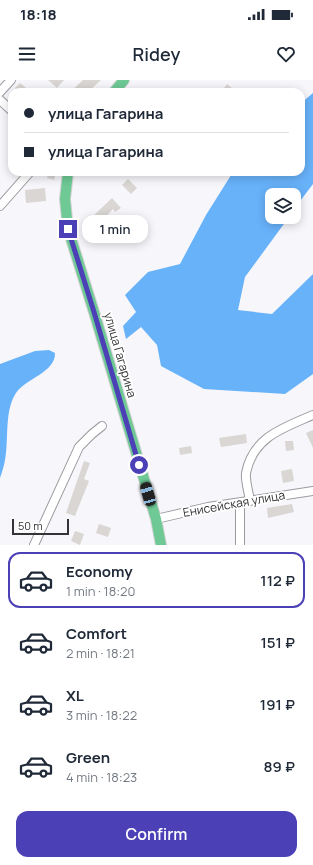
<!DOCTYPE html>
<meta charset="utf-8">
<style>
body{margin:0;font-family:Manrope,sans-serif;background:#f6f6f7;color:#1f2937;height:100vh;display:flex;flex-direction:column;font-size:15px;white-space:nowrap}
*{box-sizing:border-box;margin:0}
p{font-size:13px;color:#747a83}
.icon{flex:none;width:22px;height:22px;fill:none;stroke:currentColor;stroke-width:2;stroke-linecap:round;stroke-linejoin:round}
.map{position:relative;height:465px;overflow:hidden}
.drawer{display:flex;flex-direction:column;background:#fff;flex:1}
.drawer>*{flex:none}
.banner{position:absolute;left:8px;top:8px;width:297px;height:88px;border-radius:12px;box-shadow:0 2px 10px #0003;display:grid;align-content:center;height:88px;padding:0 16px;background:#fff}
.fabs{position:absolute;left:265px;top:108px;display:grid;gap:8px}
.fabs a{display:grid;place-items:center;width:36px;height:36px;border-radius:8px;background:#fff;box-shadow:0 2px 10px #0003;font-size:20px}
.scale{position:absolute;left:12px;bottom:10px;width:57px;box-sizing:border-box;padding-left:4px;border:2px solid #333435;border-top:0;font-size:11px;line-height:14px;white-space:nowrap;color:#333435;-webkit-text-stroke:3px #fff;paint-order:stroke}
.end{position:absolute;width:18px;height:18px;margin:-9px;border:5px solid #4b40b6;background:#fff;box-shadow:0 0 0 2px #fff}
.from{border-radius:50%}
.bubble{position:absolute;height:28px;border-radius:12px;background:#fff;box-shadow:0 2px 10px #0003;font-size:13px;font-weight:600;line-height:28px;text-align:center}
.car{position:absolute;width:12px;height:24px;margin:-12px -6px;border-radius:5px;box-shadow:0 0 3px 1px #0007;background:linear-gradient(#222 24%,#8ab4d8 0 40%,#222 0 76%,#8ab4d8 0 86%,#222 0)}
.banner b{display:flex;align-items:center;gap:14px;height:38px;font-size:15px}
.banner b+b{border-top:1px solid #e0e1e3}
.banner i{width:10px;height:10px;background:#1f2937}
ul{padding:7px 0 0;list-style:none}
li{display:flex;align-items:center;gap:12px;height:56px;margin:0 8px 6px;padding:0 8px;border:2px solid transparent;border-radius:12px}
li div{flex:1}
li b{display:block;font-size:15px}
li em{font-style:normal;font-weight:600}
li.selected{border-color:#4b40b6}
li>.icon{width:36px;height:36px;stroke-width:1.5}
.primary-button{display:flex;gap:8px;margin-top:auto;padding:8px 16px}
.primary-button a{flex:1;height:46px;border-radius:12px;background:#4b40b6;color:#fff;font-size:16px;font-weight:600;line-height:46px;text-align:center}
.status{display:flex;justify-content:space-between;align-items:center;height:28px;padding:0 20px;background:#fff;direction:ltr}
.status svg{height:11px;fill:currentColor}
header{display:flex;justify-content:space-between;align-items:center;height:52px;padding:0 16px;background:#fff;font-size:18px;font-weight:600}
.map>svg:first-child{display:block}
</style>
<div class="status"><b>18:18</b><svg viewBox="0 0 49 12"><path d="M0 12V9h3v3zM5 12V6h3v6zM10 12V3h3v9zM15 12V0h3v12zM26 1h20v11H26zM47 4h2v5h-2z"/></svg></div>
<header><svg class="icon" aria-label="menu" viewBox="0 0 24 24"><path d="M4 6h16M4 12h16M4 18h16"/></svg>Ridey<svg class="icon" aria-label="heart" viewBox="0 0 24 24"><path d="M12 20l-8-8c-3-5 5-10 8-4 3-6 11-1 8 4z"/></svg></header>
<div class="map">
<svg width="313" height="465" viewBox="0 0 313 465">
<rect width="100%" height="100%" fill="#f7f7fb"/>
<g fill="#68b2fa">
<path d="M313 13V104L294 129V115H272V137H289L245 197 238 230 272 234 313 194V294L285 314 204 309 161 286 157 265 141 247 126 259 123 246 136 232 125 215 148 192 180 184 206 135 233 92H301V23Z"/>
<path d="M49 270 55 273C56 292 25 299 16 313 4 331 9 360 5 380 4 386 2 392 0 398V284L35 271Z"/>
</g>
<g fill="#d9d6d3">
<path d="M48 0H64L57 8Z"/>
<path d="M83 0H101L88 12H70Z"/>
<path d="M20 3 31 12H20L15 8Z"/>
<path d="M227 4 237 12H221Z"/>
<path d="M49 92H56L54 100 47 98Z"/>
<path d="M128 99 137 108 131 114 122 105Z"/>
<path d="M45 108 46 121 26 123 25 110Z"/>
<path d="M112 118 121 128 115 132 113 129 98 145 91 138Z"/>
<path d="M313 350V368L306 353Z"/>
<path d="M246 354 247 363 221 367 219 358Z"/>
<path d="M285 361H293L294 370 286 371Z"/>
<path d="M191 366 192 373 180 375 179 368Z"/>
<path d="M84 381 90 383 84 399 89 401 75 436 66 433Z"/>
<path d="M292 389 294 401 283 403 281 391Z"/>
<path d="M292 424 294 432 268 438 267 428Z"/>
<path d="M99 444 111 448 108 457 96 453Z"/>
<path d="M75 451 84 454 80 465 71 461Z"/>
</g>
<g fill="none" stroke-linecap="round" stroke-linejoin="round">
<g stroke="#9b9b9f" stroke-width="10">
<g id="minor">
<path d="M0 12 11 0"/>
<path d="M0 20 12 31"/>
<path d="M0 126 30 92"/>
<path d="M250 421C249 413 245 401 246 393 253 357 283 348 313 335"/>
<path d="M156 439 208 427 313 411"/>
<path d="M34 465 79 367 92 354 102 346"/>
<path d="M240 465V423"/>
</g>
</g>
<g stroke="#d2d2d3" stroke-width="12">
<g id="major">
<path d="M114 12 124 0"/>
<path d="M68 92 65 119 68 149 94 232 156 439 161 465"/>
</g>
</g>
<use href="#minor" stroke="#fff" stroke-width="8"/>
<use href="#major" stroke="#6ec995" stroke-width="10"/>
</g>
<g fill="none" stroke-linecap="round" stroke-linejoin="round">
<path stroke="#4b40b6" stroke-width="5" d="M68 149 94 232 139 385"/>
</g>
<g text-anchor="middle" stroke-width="3.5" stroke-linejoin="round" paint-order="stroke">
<g font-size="12" fill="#333435" stroke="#fff">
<text transform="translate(120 275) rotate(74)" y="4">улица Гагарина</text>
<text transform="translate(234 424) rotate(-10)" y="4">Енисейская улица</text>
</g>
</g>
</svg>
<div class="fabs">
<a><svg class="icon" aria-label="layers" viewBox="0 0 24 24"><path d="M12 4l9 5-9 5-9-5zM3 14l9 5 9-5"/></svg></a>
</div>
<div class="scale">50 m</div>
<i class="end from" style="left:139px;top:385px"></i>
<i class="end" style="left:68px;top:149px"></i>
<div class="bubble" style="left:82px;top:135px;width:66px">1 min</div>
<i class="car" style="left:148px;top:414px;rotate:344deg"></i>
<div class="banner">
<b><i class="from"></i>улица Гагарина</b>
<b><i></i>улица Гагарина</b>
</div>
</div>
<section class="drawer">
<ul>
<li class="selected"><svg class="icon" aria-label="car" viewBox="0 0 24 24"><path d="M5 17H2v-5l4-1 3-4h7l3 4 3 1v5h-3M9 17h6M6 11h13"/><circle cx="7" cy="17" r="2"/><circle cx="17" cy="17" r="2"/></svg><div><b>Economy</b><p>1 min · 18:20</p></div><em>112 ₽</em></li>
<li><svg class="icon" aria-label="car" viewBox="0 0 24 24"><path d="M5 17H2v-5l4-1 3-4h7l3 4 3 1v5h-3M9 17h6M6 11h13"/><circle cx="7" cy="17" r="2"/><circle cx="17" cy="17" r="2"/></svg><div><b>Comfort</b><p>2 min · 18:21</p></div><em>151 ₽</em></li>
<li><svg class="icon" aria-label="car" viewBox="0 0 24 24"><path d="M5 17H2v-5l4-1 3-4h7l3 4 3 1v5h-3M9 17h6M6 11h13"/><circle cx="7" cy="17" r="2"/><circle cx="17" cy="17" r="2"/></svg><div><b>XL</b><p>3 min · 18:22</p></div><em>191 ₽</em></li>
<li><svg class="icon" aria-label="car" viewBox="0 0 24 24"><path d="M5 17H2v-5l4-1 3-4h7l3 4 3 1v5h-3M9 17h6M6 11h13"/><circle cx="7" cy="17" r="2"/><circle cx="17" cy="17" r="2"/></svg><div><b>Green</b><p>4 min · 18:23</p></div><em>89 ₽</em></li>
</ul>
<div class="primary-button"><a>Confirm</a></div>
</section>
